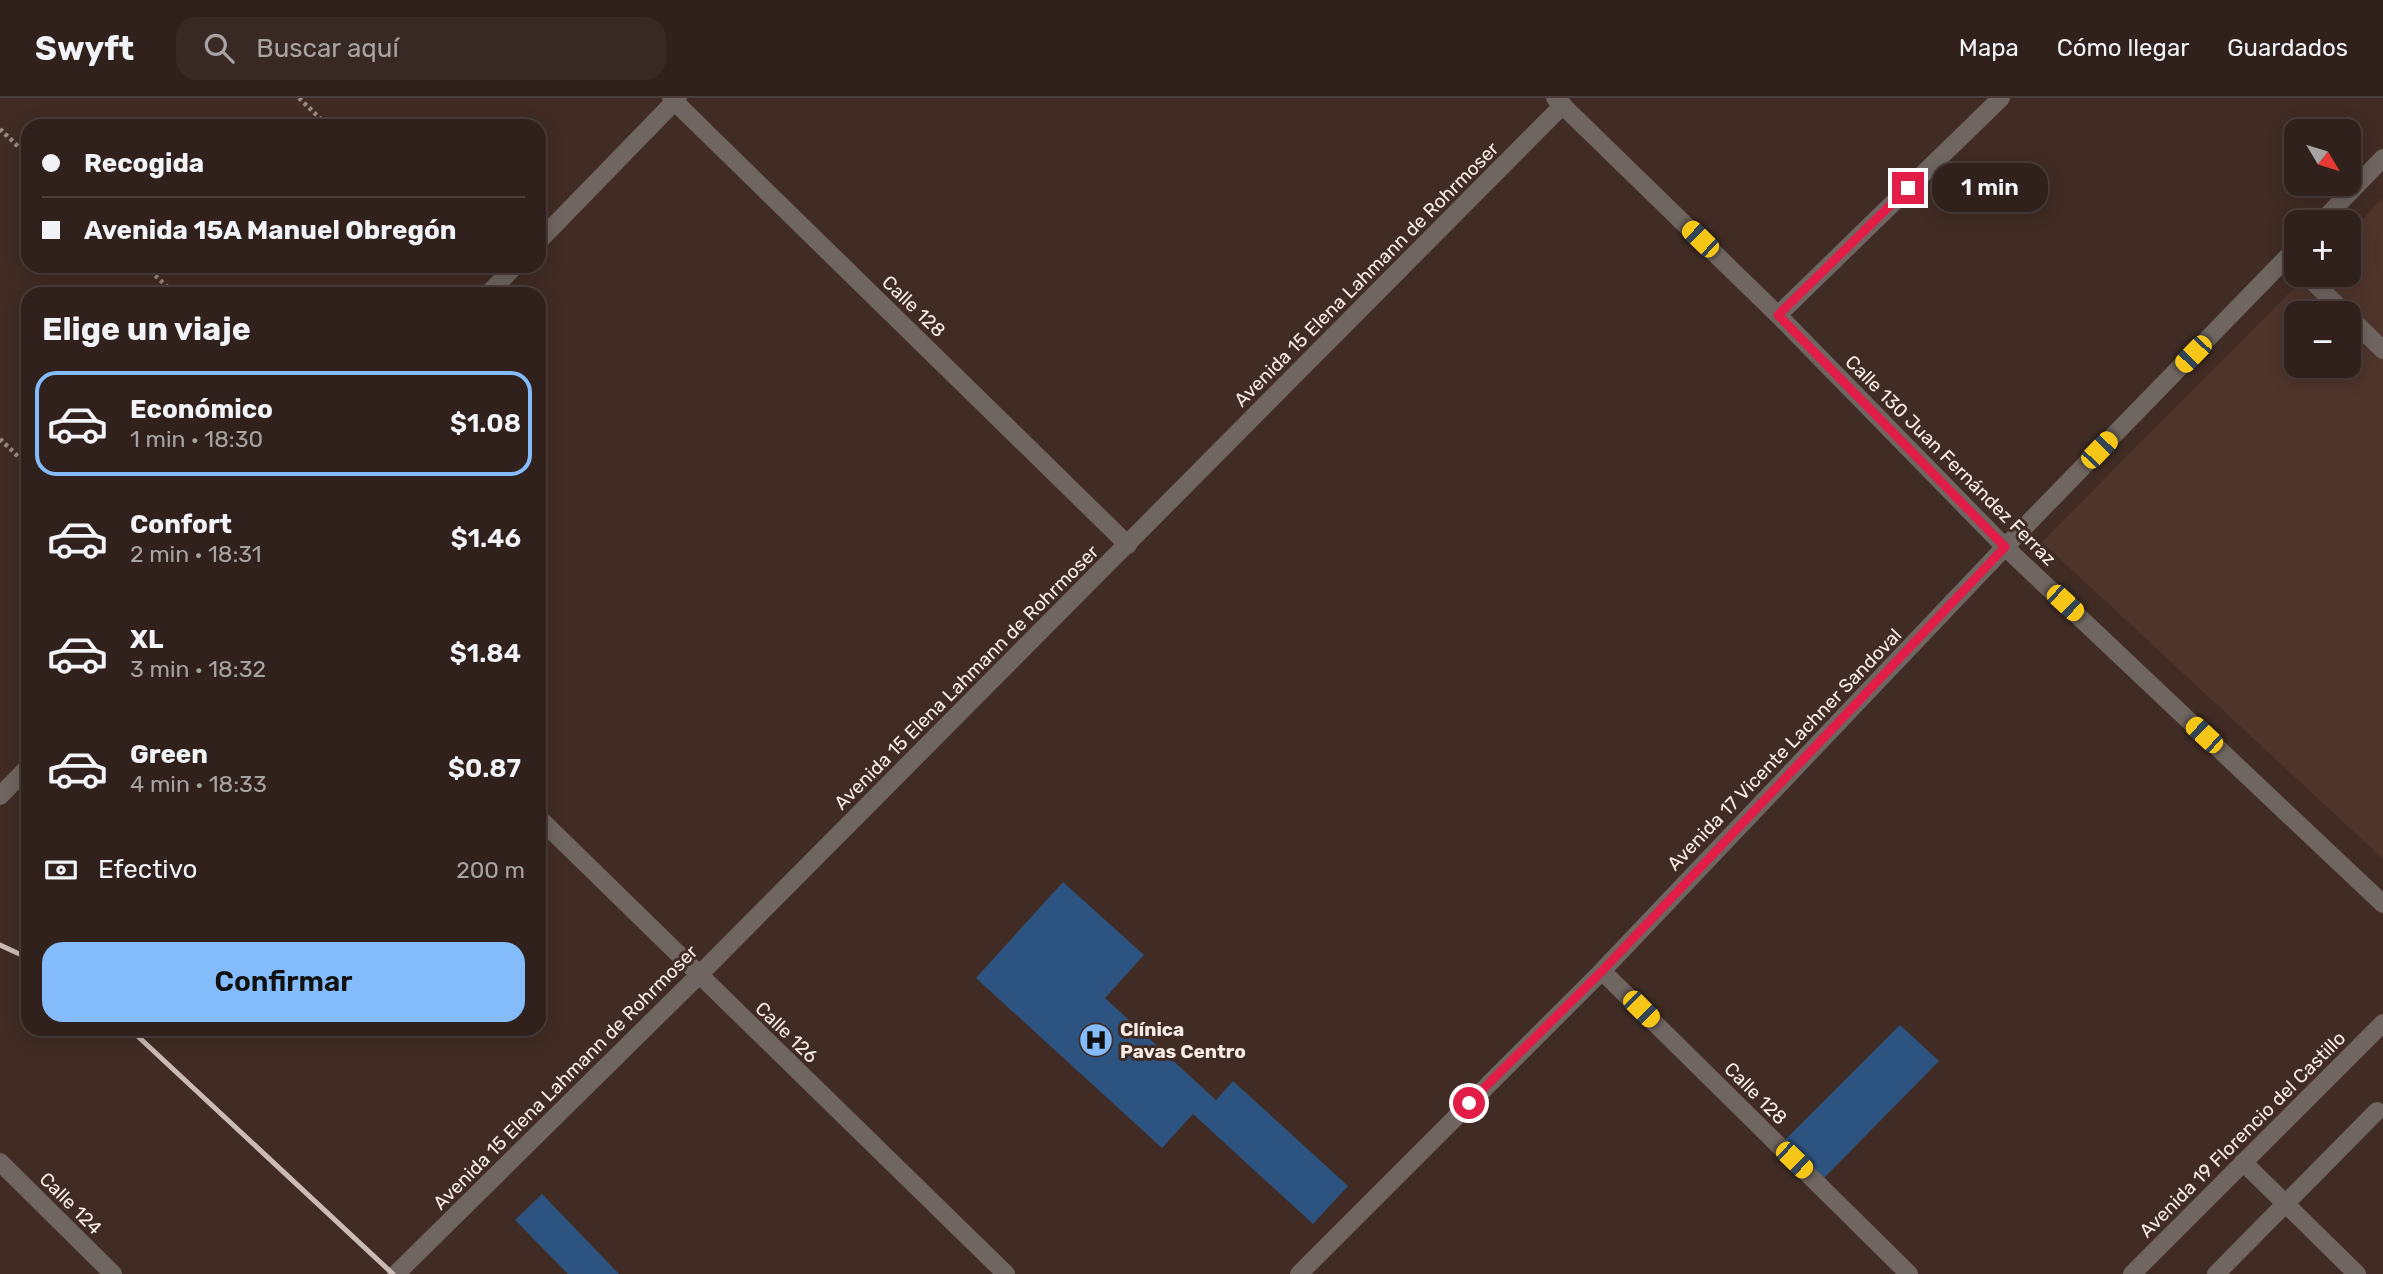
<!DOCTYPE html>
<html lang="es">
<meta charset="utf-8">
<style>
body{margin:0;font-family:Rubik,sans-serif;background:#382925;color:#f1f3f6;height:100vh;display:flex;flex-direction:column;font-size:26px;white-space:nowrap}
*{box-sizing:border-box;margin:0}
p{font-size:23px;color:#a8a3a3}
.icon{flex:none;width:38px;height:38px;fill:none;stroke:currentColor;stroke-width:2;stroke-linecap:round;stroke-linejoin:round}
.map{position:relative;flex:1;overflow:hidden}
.sheet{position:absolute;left:21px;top:189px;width:525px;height:749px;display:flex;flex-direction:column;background:#30211c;border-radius:21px;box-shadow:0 4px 18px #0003,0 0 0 2px #4b3e3b}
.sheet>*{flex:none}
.guide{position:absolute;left:21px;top:21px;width:525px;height:154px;border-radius:21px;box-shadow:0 4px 18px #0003,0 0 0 2px #4b3e3b;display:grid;align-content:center;height:154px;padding:0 21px;background:#30211c}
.needle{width:46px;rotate:128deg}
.tools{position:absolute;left:2284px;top:21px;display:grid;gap:14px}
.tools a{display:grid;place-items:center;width:77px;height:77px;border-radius:14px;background:#30211c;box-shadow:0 4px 18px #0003,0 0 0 2px #4b3e3b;font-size:35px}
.end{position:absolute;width:32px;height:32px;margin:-16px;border:9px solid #e11d48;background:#fff;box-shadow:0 0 0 4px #fff}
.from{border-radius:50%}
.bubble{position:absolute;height:49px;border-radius:21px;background:#30211c;box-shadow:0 4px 18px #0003,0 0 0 2px #4b3e3b;font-size:23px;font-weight:600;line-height:49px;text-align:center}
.car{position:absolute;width:21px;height:42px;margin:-21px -10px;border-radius:9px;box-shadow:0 0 5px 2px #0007;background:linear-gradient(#f5c518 24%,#345 0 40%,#f5c518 0 76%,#345 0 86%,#f5c518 0)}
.guide b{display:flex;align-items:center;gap:24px;height:66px;font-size:26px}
.guide b+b{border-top:2px solid #4b3e3b}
.guide i{width:18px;height:18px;background:#f1f3f6}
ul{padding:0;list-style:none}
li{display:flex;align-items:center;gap:21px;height:105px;margin:0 14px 10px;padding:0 7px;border:4px solid transparent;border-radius:21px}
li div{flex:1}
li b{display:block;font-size:26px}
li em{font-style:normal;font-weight:600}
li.current{border-color:#84bcfb}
li>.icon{width:63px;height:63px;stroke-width:1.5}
h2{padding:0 21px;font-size:32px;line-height:84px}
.pay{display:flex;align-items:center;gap:18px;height:77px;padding:0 21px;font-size:26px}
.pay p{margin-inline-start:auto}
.primary-button{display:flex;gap:14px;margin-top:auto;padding:14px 21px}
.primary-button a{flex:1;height:80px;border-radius:21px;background:#84bcfb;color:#111;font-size:28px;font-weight:600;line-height:80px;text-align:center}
header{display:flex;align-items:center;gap:42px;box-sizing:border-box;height:98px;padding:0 35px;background:#30211c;border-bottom:2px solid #4b3e3b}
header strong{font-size:33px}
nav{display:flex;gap:38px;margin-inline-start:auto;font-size:24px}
.search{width:490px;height:63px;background:#382925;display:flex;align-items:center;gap:18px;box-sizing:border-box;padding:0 24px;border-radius:21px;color:#a8a3a3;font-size:26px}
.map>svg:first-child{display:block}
</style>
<header>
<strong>Swyft</strong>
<div class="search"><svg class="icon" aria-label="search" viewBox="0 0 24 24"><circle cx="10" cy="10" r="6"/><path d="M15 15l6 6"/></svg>Buscar aquí</div>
<nav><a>Mapa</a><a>Cómo llegar</a><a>Guardados</a></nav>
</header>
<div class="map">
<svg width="2383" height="1176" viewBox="0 0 2383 1176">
<rect width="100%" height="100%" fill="#402c25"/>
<path fill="#4e352c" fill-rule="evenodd" d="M2383 100V761L2042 444 2307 177H2348L2349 135ZM2296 215H2348V268H2296Z"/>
<g fill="#2d5480">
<path d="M1063 784 1144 857 1105 900 1216 1002 1233 983 1348 1088 1313 1126 1193 1016 1162 1050 976 880Z"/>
<path d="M1900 927 1939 963 1820 1084 1784 1043Z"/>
<path d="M542 1096 619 1176H568L515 1122Z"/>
</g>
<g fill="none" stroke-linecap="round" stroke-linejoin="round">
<g stroke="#998983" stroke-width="4.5" stroke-dasharray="3.5 3.5" stroke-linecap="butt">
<path d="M299 0 328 28"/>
<path d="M0 31 28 58"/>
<path d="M145 168 175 196"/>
<path d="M0 341 28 368"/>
</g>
<g stroke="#6f6561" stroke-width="18">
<path d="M2306 177 2345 215"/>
<path d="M1778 217 2001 0"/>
<path d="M2348 218 2383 252"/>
<path d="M2243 1064 2357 1176"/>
<path d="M2216 1176 2377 1013"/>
</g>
<g stroke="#6f6561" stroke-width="18">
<path d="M671 0 1128 447"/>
<path d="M1555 0 1778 217 2005 449 2383 806"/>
<path d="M2321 124 2383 60"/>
<path d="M539 143 678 0"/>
<path d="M488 196 515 168"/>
<path d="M0 698 28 669"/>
<path d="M539 720 1006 1176"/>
<path d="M1602 873 1909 1176"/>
<path d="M0 1064 113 1176"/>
<path d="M396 1176 699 877 1563 7"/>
<path d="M1299 1176 1602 873 2005 449 2296 150"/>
<path d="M2132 1176 2383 925"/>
</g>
<g stroke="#cabbb6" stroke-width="5">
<path d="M0 847 28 860"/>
<path d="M130 931 393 1176"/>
</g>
</g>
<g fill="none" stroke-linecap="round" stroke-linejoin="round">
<path stroke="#e11d48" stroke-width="9" d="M1469 1005 1602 873 2005 449 1778 217 1908 90"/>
</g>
<defs>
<g id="hospital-disc" transform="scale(1.75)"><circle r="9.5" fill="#84bcfb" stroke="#402c25"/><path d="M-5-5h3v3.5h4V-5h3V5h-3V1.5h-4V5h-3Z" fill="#111"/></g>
</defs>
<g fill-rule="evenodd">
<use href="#hospital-disc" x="1096" y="942"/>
</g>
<g text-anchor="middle" stroke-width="6" stroke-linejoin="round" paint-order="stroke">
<g font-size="19" fill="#f9ece7" stroke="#402c25">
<text transform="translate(1366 176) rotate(-45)" y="7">Avenida 15 Elena Lahmann de Rohrmoser</text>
<text transform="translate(914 208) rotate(44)" y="7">Calle 128</text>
<text transform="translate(1951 362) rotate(45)" y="7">Calle 130 Juan Fernández Ferraz</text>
<text transform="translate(966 579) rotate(-45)" y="7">Avenida 15 Elena Lahmann de Rohrmoser</text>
<text transform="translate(1784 651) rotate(-46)" y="7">Avenida 17 Vicente Lachner Sandoval</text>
<text transform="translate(787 934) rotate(44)" y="7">Calle 126</text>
<text transform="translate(565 979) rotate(-45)" y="7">Avenida 15 Elena Lahmann de Rohrmoser</text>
<text transform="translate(1756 995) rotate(45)" y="7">Calle 128</text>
<text transform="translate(2242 1036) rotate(-45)" y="7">Avenida 19 Florencio del Castillo</text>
<text transform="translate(71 1105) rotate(45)" y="7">Calle 124</text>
</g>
<g font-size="19" font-weight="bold" fill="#f9ece7" stroke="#402c25" text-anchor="start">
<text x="1120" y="938">Clínica<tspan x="1120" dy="22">Pavas Centro</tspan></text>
</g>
</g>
</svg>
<div class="tools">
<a><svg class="needle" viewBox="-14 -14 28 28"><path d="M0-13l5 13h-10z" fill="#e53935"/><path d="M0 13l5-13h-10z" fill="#a8a3a3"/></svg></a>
<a>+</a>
<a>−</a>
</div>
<i class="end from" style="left:1469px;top:1005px"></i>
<i class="end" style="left:1908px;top:90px"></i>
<div class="bubble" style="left:1932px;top:65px;width:116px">1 min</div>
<i class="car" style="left:1700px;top:141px;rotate:314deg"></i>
<i class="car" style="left:2193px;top:256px;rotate:224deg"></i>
<i class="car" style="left:2099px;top:352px;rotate:44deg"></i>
<i class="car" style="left:2065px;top:505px;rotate:133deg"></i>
<i class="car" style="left:2204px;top:637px;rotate:313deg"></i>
<i class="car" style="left:1641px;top:911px;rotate:135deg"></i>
<i class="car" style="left:1794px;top:1062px;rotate:134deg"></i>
<div class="guide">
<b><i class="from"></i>Recogida</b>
<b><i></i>Avenida 15A Manuel Obregón</b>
</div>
<section class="sheet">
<h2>Elige un viaje</h2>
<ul>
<li class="current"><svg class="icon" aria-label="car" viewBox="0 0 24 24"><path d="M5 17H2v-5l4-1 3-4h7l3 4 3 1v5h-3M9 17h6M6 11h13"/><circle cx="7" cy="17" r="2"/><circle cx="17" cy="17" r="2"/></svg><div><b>Económico</b><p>1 min · 18:30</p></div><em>$1.08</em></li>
<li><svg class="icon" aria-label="car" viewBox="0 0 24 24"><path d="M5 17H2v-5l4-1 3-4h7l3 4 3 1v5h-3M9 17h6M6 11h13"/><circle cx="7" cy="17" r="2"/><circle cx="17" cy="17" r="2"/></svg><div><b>Confort</b><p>2 min · 18:31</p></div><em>$1.46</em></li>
<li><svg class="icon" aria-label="car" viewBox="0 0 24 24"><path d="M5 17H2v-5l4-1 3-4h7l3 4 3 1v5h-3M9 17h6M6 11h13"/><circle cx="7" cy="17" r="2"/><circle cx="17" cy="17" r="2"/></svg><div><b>XL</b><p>3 min · 18:32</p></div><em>$1.84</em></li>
<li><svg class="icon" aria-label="car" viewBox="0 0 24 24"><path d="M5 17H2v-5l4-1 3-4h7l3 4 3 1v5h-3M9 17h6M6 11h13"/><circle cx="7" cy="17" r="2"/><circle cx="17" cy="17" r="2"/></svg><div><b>Green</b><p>4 min · 18:33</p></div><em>$0.87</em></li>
</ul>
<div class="pay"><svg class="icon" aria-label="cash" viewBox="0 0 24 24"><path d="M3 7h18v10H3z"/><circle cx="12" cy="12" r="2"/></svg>Efectivo<p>200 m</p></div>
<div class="primary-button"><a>Confirmar</a></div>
</section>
</div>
